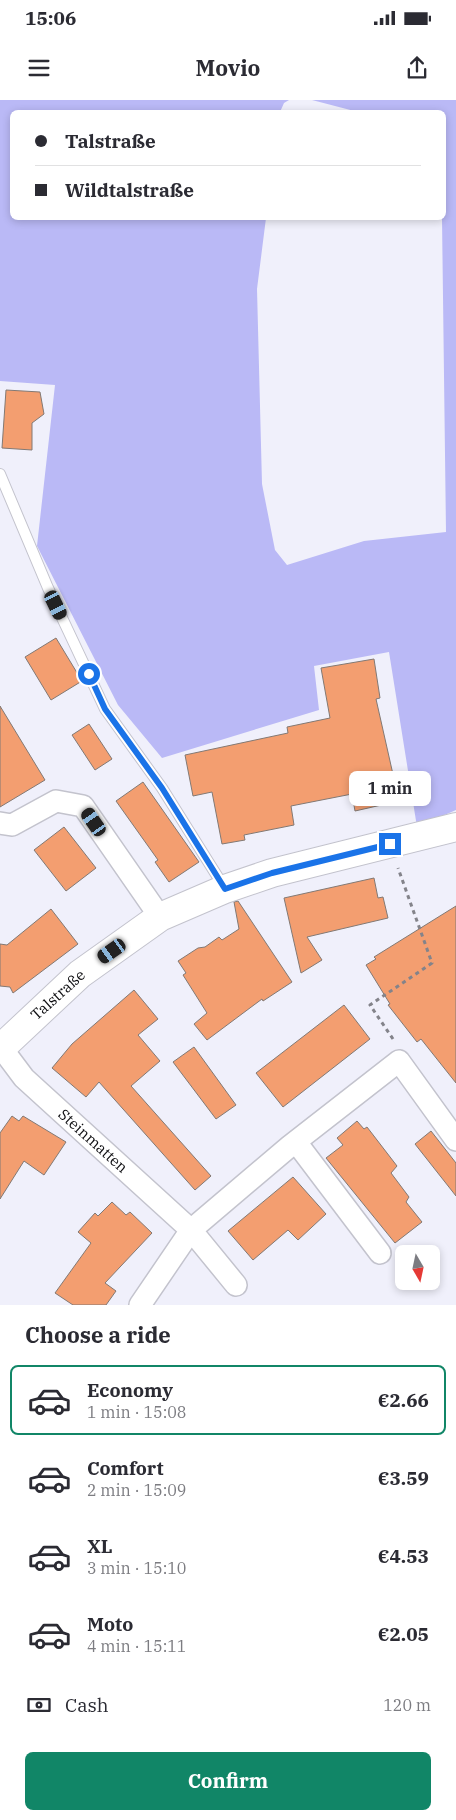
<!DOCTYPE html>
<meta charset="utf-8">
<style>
body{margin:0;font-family:"IBM Plex Serif",serif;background:#f7f7f7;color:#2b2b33;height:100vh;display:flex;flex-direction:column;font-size:19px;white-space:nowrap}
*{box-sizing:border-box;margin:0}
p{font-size:16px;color:#7c7c81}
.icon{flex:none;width:28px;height:28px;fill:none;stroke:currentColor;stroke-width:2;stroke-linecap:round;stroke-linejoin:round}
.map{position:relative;height:1205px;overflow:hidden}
.side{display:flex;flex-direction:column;background:#fff;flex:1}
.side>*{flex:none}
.hud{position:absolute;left:10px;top:10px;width:436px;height:110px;border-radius:8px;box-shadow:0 2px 8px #0003;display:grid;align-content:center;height:110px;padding:0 25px;background:#fff}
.needle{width:32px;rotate:171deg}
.controls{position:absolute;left:395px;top:1145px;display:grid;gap:10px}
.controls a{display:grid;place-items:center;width:45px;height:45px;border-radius:8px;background:#fff;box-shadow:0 2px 8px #0003;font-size:25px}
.end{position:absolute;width:22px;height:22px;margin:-11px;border:6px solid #1a73e8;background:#fff;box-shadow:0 0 0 2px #fff}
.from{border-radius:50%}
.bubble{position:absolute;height:35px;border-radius:8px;background:#fff;box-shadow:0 2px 8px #0003;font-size:16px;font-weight:700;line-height:35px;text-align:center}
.car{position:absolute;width:15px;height:30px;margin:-15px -8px;border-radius:6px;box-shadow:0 0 4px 1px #0007;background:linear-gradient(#222 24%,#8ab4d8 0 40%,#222 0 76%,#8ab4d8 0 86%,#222 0)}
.hud b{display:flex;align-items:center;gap:18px;height:48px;font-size:19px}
.hud b+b{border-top:1px solid #e1e1e2}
.hud i{width:12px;height:12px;background:#2b2b33}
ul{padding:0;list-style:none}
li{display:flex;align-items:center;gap:15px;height:70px;margin:0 10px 8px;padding:0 15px;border:2px solid transparent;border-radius:8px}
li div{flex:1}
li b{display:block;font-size:19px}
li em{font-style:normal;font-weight:700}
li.active{border-color:#118667}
li>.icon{width:45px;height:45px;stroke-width:1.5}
h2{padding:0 25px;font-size:22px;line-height:60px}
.pay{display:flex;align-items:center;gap:12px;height:55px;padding:0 25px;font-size:19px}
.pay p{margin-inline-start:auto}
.button{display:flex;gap:10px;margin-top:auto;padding:10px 25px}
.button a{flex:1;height:58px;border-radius:8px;background:#118667;color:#fff;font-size:20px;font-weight:700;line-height:58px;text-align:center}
.status{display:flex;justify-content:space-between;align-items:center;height:35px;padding:0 25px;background:#fff;direction:ltr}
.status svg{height:14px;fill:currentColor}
header{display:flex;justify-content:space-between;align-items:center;height:65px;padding:0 25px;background:#fff;font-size:22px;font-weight:700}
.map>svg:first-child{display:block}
</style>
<div class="status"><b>15:06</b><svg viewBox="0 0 49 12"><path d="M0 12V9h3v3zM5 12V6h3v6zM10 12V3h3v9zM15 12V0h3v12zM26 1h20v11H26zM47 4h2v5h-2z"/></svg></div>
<header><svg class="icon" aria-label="menu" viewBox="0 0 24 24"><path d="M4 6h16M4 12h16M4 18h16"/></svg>Movio<svg class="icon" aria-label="share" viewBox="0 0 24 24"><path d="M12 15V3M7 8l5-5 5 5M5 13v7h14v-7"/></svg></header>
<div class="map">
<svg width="456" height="1205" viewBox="0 0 456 1205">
<rect width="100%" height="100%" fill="#f0f0fb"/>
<path fill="#bab9f6" d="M0 0H289L284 3 280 12H12V118H266L257 189 262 384 275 450 287 465 364 441 446 432 442 118 444 12H358L312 0H456V710L417 727 389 552 314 566 319 610 162 658 118 605 37 446 55 285 0 281Z"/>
<g fill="#f39e70" stroke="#827974">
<path d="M6 290 40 292 44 314 32 323V350L2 348Z"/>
<path d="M56 538 82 581 51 600 25 557Z"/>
<path d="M374 559 380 598 376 599 399 701 355 711 352 694 291 706 294 725 244 735 245 740 222 744 212 692 193 696 185 655 288 633 287 627 330 618 321 568Z"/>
<path d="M0 606 45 680 0 707Z"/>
<path d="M89 624 112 659 95 670 72 635Z"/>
<path d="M143 682 199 762 169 782 155 762 158 760 116 701Z"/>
<path d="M64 727 96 768 66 791 34 750Z"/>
<path d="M374 778 378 798 383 797 388 818 307 837 322 860 301 873 284 798Z"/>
<path d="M238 801 292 882 263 901 262 899 207 940 194 924 207 913 183 875 186 873 178 861 198 848 205 847 219 837 222 840 239 829 234 802Z"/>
<path d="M456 806V983L421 939 417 942 388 905 390 904 366 865 376 859 374 857Z"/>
<path d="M51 809 78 844 13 893 10 887 0 886V844L7 845Z"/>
<path d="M134 890 158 919 138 935 160 961 131 986 211 1076 195 1090 99 982 86 997 52 968 72 944Z"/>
<path d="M344 905 370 939 283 1007 256 973Z"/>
<path d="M194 947 236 1005 216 1019 173 962Z"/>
<path d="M12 1016 19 1021 23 1016 66 1042 44 1075 24 1061 0 1099V1033Z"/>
<path d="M357 1021 364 1029 367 1027 397 1066 391 1073 409 1097 406 1102 422 1122 395 1143 326 1058 343 1045 337 1038Z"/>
<path d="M431 1031 456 1063V1096L415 1044Z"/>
<path d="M293 1077 326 1114 298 1140 288 1130 253 1160 228 1131Z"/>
<path d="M112 1102 126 1115 130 1112 152 1133 105 1183 116 1191 106 1205H73L55 1193 91 1143 78 1132 95 1113 98 1116Z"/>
</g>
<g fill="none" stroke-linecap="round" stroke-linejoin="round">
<g stroke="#c3c3cd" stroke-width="12">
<path id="lane" d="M0 374 48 488 105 609 162 688 224 787"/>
</g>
<g stroke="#c3c3cd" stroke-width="24">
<g id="street">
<path d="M0 723 12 725 56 701 83 706 160 817"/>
<path d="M0 946 24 978 191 1130 140 1205"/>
<path d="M296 1042 380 1153"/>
<path d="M236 1185 191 1130 290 1046 399 961 456 1040"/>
</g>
</g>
<g stroke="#c3c3cd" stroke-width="30">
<path id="secondary" d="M0 949 80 874 160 817 225 789 272 773 456 727"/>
</g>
<path stroke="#83838a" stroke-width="3" stroke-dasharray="4 4" stroke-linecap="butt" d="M393 939 370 905 432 863 398 768"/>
<use href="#lane" stroke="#fff" stroke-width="10"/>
<use href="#street" stroke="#fff" stroke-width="21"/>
<use href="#secondary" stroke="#fff" stroke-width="28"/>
</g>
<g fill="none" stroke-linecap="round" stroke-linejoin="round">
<path stroke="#1a73e8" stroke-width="6" d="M89 574 105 609 162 688 225 789 272 773 390 744"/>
</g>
<g text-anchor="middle" stroke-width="4" stroke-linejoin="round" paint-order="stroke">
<g font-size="15" fill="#0e0e11" stroke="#fff">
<text transform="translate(58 895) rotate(-42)" y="5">Talstraße</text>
<text transform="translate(93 1041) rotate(42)" y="5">Steinmatten</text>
</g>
</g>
</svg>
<div class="controls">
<a><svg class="needle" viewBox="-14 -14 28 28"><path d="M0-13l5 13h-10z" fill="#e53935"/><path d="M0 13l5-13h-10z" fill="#7c7c81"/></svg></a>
</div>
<i class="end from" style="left:89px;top:574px"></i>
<i class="end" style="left:390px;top:744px"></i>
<div class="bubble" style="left:349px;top:671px;width:82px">1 min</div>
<i class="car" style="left:56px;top:505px;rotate:154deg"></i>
<i class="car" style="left:94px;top:722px;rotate:325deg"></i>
<i class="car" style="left:112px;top:851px;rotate:235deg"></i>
<div class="hud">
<b><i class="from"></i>Talstraße</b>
<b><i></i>Wildtalstraße</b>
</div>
</div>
<section class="side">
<h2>Choose a ride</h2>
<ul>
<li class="active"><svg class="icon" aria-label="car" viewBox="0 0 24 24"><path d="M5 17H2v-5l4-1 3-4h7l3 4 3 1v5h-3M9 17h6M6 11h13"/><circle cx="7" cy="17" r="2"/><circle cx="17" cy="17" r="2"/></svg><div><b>Economy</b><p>1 min · 15:08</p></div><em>€2.66</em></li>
<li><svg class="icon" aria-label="car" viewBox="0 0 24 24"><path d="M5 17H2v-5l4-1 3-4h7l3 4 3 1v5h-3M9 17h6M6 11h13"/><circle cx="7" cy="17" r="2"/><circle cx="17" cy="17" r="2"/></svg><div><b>Comfort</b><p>2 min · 15:09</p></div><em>€3.59</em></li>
<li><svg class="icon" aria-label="car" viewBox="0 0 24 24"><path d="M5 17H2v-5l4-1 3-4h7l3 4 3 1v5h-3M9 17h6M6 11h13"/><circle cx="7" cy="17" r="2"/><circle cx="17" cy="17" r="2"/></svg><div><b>XL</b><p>3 min · 15:10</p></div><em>€4.53</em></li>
<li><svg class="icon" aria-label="car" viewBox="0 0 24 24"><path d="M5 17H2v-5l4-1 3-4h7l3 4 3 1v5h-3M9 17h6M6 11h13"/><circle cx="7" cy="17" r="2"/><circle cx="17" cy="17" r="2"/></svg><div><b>Moto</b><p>4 min · 15:11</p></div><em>€2.05</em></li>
</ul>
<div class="pay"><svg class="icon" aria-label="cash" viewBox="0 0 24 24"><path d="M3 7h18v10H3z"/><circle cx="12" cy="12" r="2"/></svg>Cash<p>120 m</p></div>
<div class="button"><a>Confirm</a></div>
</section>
